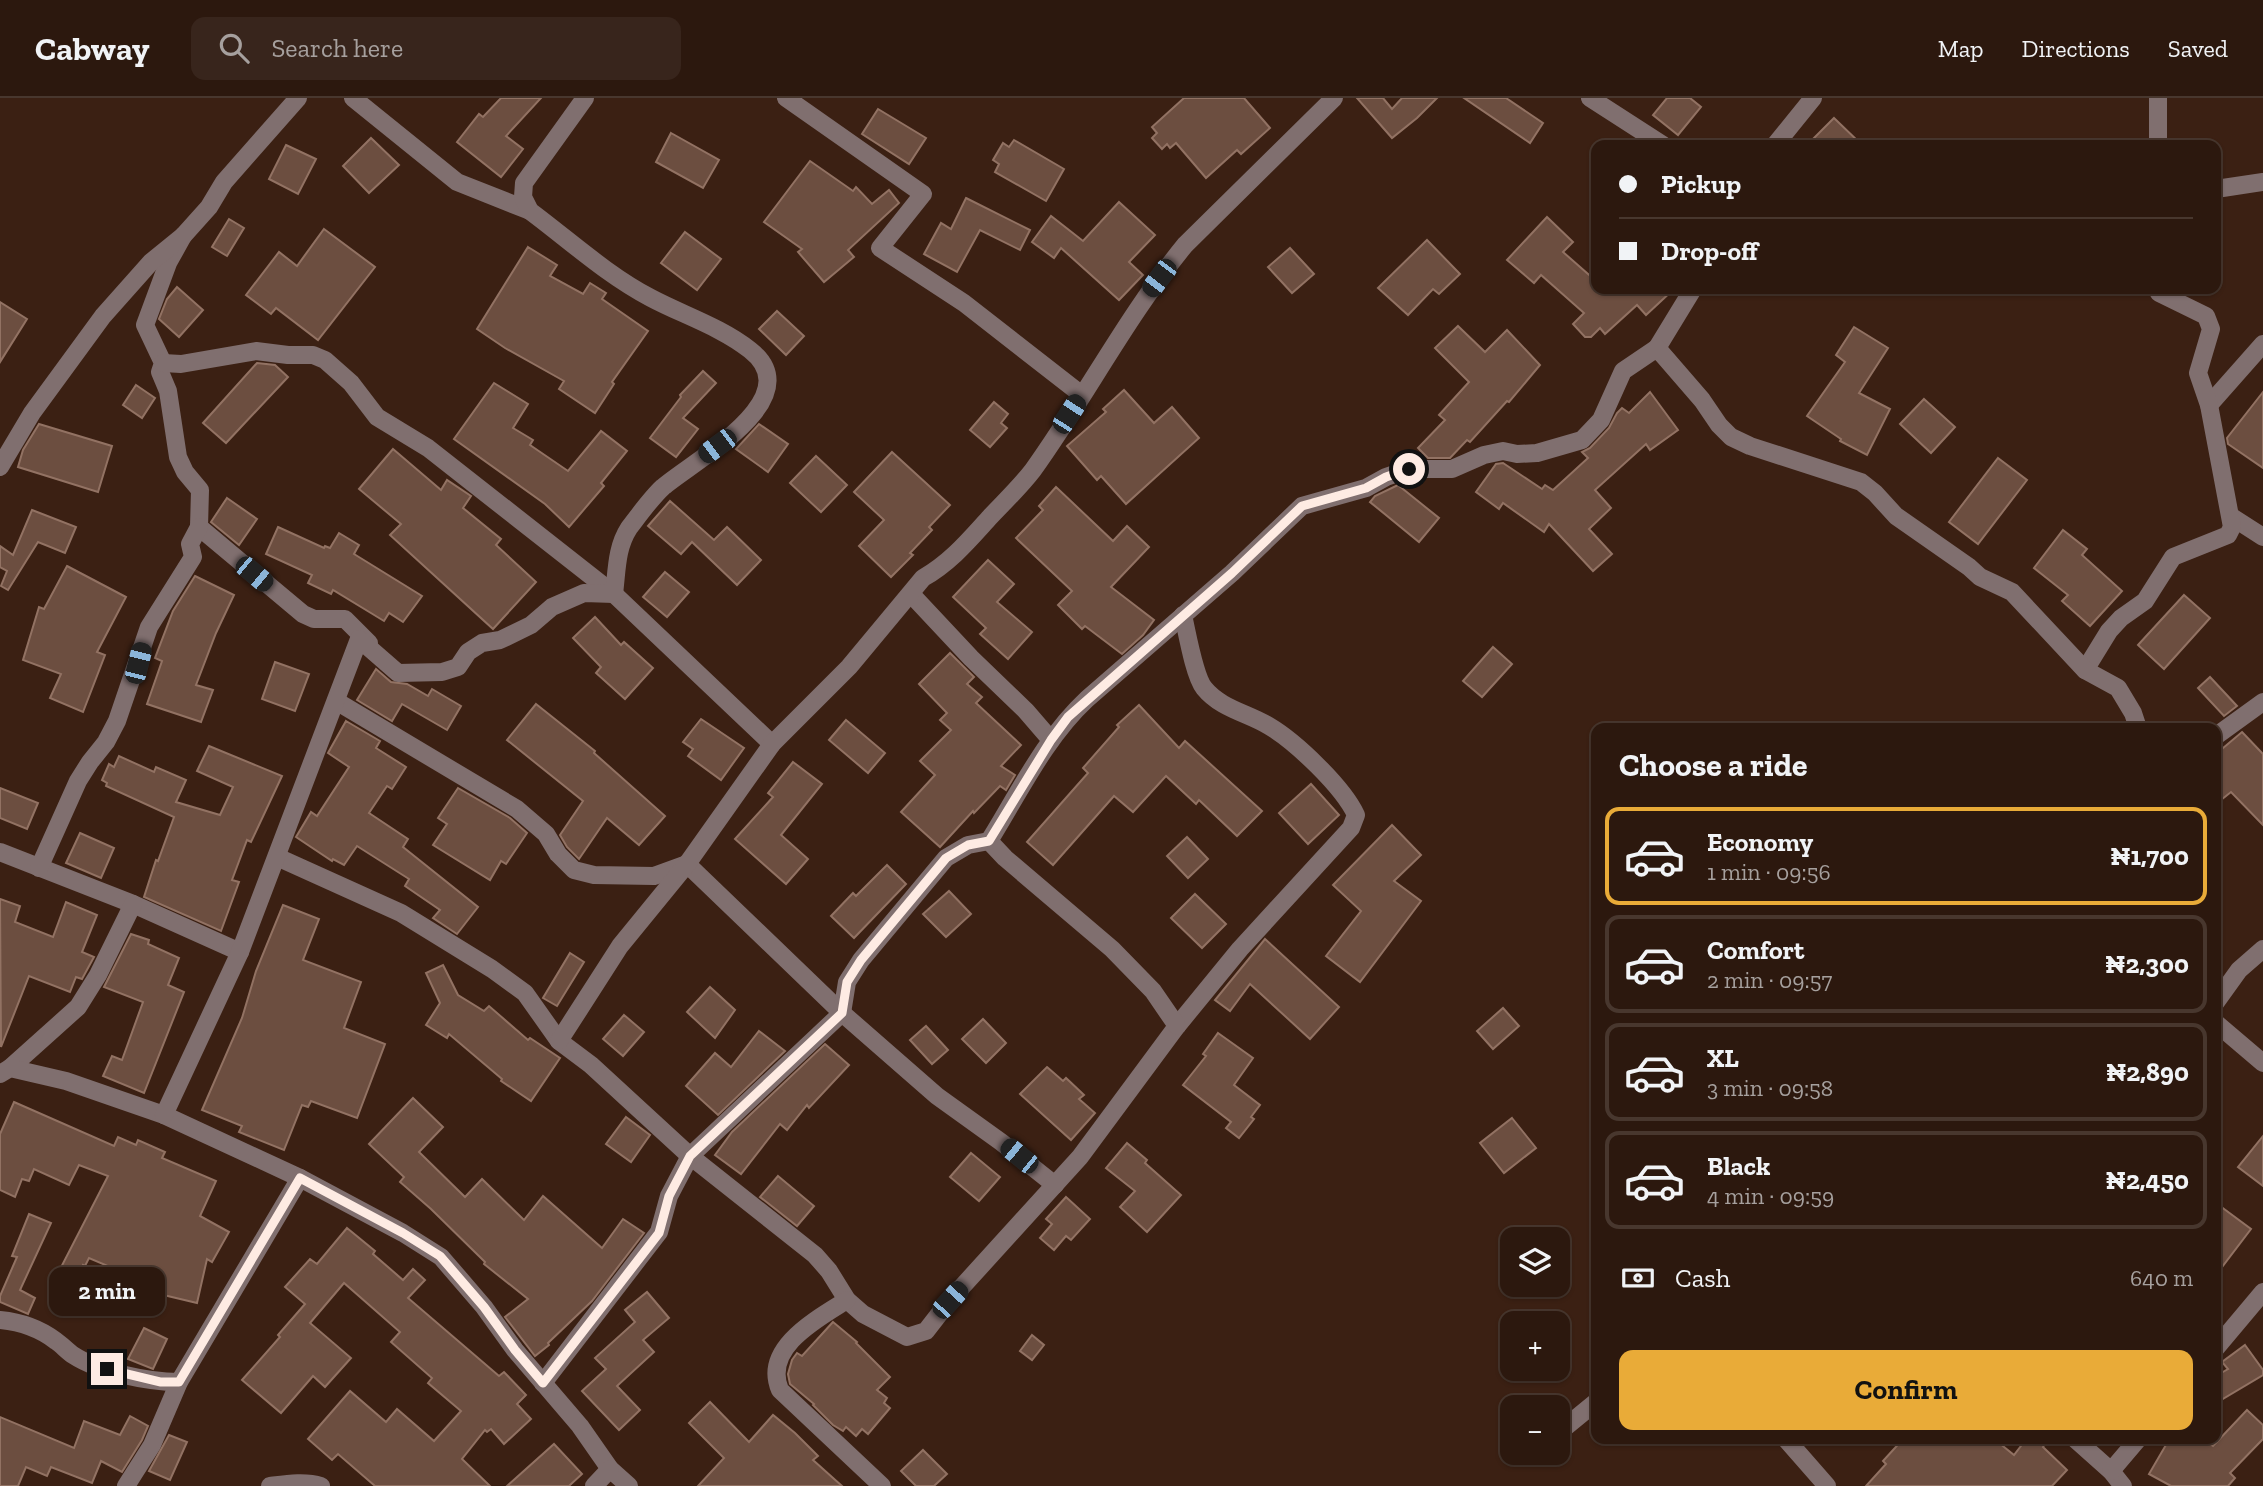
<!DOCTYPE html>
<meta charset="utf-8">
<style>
body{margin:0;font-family:"Zilla Slab",serif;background:#38251c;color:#f1f3f6;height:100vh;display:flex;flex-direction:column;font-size:26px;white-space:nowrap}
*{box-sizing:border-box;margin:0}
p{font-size:23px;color:#a6a09e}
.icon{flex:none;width:38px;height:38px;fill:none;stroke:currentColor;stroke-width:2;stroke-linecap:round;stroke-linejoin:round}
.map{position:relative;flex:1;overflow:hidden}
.details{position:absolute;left:1591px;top:625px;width:630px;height:721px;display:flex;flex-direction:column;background:#2c180e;border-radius:14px;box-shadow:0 2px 5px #0004,0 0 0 2px #48372e}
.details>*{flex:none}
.banner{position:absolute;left:1591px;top:42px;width:630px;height:154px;border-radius:14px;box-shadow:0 2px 5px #0004,0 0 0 2px #48372e;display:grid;align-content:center;height:154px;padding:0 28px;background:#2c180e}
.buttons{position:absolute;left:1500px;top:1129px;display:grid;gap:14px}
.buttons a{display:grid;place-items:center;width:70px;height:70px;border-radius:14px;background:#2c180e;box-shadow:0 2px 5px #0004,0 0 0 2px #48372e;font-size:35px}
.end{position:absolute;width:32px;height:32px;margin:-16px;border:9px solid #feebe3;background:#111;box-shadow:0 0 0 4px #111}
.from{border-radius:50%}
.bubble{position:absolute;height:49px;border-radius:14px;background:#2c180e;box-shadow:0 2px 5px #0004,0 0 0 2px #48372e;font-size:23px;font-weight:800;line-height:49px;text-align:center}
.car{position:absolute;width:21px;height:42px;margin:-21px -10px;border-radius:9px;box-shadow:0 0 5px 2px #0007;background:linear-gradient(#222 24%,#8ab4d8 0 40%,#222 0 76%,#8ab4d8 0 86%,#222 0)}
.banner b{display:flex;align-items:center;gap:24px;height:66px;font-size:26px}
.banner b+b{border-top:2px solid #48372e}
.banner i{width:18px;height:18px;background:#f1f3f6}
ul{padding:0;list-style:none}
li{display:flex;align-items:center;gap:21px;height:98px;margin:0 14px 10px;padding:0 14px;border:4px solid #48372e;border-radius:14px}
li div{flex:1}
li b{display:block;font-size:26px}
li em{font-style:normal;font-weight:800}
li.on{border-color:#e9ab38}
li>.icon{width:63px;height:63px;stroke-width:1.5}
h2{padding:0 28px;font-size:32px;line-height:84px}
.pay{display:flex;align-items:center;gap:18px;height:77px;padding:0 28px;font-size:26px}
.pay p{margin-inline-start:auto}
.action{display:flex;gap:14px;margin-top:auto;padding:14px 28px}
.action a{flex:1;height:80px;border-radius:14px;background:#e9ab38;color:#111;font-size:28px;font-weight:800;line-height:80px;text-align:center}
header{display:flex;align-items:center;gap:42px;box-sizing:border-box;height:98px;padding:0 35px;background:#2c180e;border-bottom:2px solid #48372e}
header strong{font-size:33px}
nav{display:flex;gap:38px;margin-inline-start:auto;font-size:24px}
.search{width:490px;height:63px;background:#38251c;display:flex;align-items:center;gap:18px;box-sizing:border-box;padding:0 24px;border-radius:14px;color:#a6a09e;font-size:26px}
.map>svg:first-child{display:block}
</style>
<header>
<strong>Cabway</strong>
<div class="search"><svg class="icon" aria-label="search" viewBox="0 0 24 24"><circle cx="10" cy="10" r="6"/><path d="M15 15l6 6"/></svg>Search here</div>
<nav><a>Map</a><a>Directions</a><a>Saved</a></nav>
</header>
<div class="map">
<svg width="2263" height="1388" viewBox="0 0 2263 1388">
<rect width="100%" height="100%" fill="#3b2013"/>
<g fill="#6c4e40" stroke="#927263" stroke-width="2">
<path d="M501 0H541L506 38 523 51 501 79 457 44 479 16 483 19Z"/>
<path d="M1184 0H1244L1270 30 1241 56 1237 52 1206 80 1176 45 1170 50 1167 46 1162 51 1152 40 1157 35 1152 29Z"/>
<path d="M1357 0H1383L1392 11 1402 0H1437L1417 20 1392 40Z"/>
<path d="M1464 0H1506L1543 25 1530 45Z"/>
<path d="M1667 0H1690L1701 9 1678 37 1653 17Z"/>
<path d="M878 11 926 40 909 66 862 36Z"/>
<path d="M1834 20 1862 47H1807Z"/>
<path d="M671 35 719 62 703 90 656 64Z"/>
<path d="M371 40 399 67 369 95 343 68Z"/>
<path d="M1014 42 1064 71 1046 103 995 74 999 66 993 62 1003 45 1009 49Z"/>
<path d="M286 47 316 61 298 96 269 81Z"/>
<path d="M810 63 853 93 856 89 872 106 889 92 899 105 848 152 854 159 824 184 798 154 802 151 764 124Z"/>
<path d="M966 100 1030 132 1020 152 980 132 957 174 924 156 941 125 951 131Z"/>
<path d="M1119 104 1155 137 1129 164 1143 177 1119 202 1061 150 1054 160 1032 144 1051 118 1083 143Z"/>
<path d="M1547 119 1573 144 1563 154 1596 183V191H1674L1646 217 1637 207 1605 236 1600 230 1591 239H1585L1573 226 1584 215 1541 177 1534 185 1507 162Z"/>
<path d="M229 121 244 130 227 158 212 149Z"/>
<path d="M324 131 375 169 318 242 276 210 271 216 246 197 279 154 297 168Z"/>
<path d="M685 134 721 161 697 192 661 165Z"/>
<path d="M1427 142 1460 176 1439 196 1433 191 1408 217 1378 190Z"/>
<path d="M528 149 557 167 550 178 583 196 590 185 606 195 602 201 648 233 612 284 614 286 595 315 559 291 564 283 505 250 477 231Z"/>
<path d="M1290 150 1314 176 1292 195 1268 169Z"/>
<path d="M177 189 203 212 179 239 159 221 167 201Z"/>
<path d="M0 204 27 221 0 264Z"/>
<path d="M777 213 804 238 786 257 759 231Z"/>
<path d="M1458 228 1485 254 1507 232 1540 267 1509 304 1507 303 1470 344 1467 342 1450 360H1428L1418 350 1445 322 1439 317 1469 284 1435 250Z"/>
<path d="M1854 229 1888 250 1859 295 1890 311 1867 357 1840 343 1841 341 1807 318 1845 264 1836 257Z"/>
<path d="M257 265 275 267 288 279 226 345 203 325Z"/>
<path d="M703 273 716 285 683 320 698 331 676 359 650 340 681 299 680 297Z"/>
<path d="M494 285 528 306 513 330 533 342 530 347 568 373 601 333 627 353 601 385 604 388 569 429 545 406 454 341Z"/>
<path d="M136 287 155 300 142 320 123 307Z"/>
<path d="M1124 292 1154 325 1172 309 1199 340 1126 406 1101 378 1097 382 1067 348 1106 314 1103 311Z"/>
<path d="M1650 294 1678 332 1650 352 1646 346 1595 392 1611 410 1589 431 1612 456 1593 473 1549 426 1544 434 1503 405 1499 411 1476 394 1496 366 1503 365 1542 391 1545 387 1553 392 1588 360 1582 354 1590 350 1609 330 1617 315 1622 310 1629 315Z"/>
<path d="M2263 294V370L2228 346 2227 340Z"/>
<path d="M1924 301 1955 329 1931 355 1900 326Z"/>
<path d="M994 304 1008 316 1001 325 1007 330 990 349 970 332Z"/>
<path d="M39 326 112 348 98 394 18 369 23 352Z"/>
<path d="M759 326 788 346 768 374 736 351Z"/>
<path d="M393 351 441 392 447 382 471 398 463 410 501 441 496 447 536 484 493 531 390 437 401 426 359 391Z"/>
<path d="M892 354 950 407 929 429 932 432 910 455 913 457 891 479 859 448 884 422 854 394Z"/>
<path d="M816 358 847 387 821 414 790 385Z"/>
<path d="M1998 360 2027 382 1978 446 1949 424Z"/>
<path d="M1398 387 1439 420 1419 444 1370 404 1375 398Z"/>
<path d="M1056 389 1113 443 1127 428 1149 449 1111 489 1154 522 1143 537 1122 556 1085 528 1082 531 1058 507 1072 493 1016 440 1043 412 1039 408Z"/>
<path d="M227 400 257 421 239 447 211 424Z"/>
<path d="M670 403 714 442 727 429 761 462 737 487 692 444 681 456 648 428Z"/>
<path d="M32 412 76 429 65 455 38 444 8 492 1 488 7 473 0 469V448L13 457Z"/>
<path d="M278 429 324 450 325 448 330 450 339 435 359 447 354 456 422 498 403 524 389 515 384 523 333 492 331 496 308 485 312 477 266 456Z"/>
<path d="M2063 432 2087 451 2082 457 2122 493 2090 528 2062 503 2068 497 2034 470Z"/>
<path d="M988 462 1014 486 997 504 1032 534 1008 561 980 536 986 530 953 499Z"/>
<path d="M67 468 126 499 97 554 105 557 83 614 50 600 61 576 23 562 39 509 44 511Z"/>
<path d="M665 474 689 494 667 519 643 499Z"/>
<path d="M195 478 234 497 216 535 196 587 213 592 201 624 147 606 162 563 155 560 173 513Z"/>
<path d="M2184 497 2210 520 2164 571 2138 547Z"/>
<path d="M595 519 621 547 624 544 653 570 625 601 596 575 601 569 573 540Z"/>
<path d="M1493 549 1512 566 1482 599 1463 583Z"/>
<path d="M950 555 974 579 967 586 982 599 976 605 1021 647 1001 668 1015 677 1006 692 1000 688 974 715 973 713 940 749 901 714 935 677 920 663 951 632 940 622 947 615 919 586Z"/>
<path d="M275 564 309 576 295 613 262 601Z"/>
<path d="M376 571 391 584 407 586 428 598 432 591 461 608 447 632 402 606 392 623 357 602Z"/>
<path d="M2210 579 2237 608 2224 618 2198 590Z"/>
<path d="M536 606 595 653 594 655 665 718 639 747 607 720 579 761 567 749 560 737 583 703 507 642Z"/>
<path d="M1139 607 1179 650 1185 643 1262 713 1237 738 1199 702 1196 706 1166 678 1133 714 1114 698 1053 767 1027 744 1088 675 1083 670 1119 629 1117 627Z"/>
<path d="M701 621 744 650 721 682 688 658 693 651 683 644Z"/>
<path d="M846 622 885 655 868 675 829 642Z"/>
<path d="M346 623 380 643 376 650 406 669 392 691 387 688 369 715 408 741 403 749 478 809 457 836 433 820 440 812 405 788 409 781 357 748 344 767 333 761 332 763 296 739 311 714 317 718 349 669 328 655Z"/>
<path d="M2242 634 2263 656V727L2231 694 2216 706V656Z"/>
<path d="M209 648 282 678 251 744 247 742 232 782 239 784 221 833 144 799 156 762 158 763 174 719 106 688 107 685 102 682 109 666 114 669 119 658 154 674 156 669 186 682 176 704 220 717 233 689 197 673Z"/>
<path d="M793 664 822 686 781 737 808 761 786 786 735 741 773 699 768 695Z"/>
<path d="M1311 686 1339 717 1308 746 1279 715Z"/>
<path d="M0 690 38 705 27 731 0 720Z"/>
<path d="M458 690 510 720 527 735 506 766 501 763 490 782 433 747 447 726 438 720Z"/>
<path d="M1392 727 1421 757 1394 783 1421 803 1360 884 1326 858 1361 813 1333 787Z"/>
<path d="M80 735 114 750 101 780 66 765Z"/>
<path d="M1187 739 1208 761 1188 780 1167 758Z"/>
<path d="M887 767 906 786 854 840 831 818 853 795 856 798Z"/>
<path d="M949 793 971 816 946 839 923 816Z"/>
<path d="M1195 796 1226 826 1202 850 1171 820Z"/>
<path d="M0 801 20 808 15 824 53 839 66 804 97 817 82 854 94 859 82 881 76 879 70 894 29 878 1 949Z"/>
<path d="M283 807 319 821 303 862 361 884 344 930 385 946 357 1020 311 1003 308 1009 302 1007 284 1052 239 1034 242 1028 202 1012 242 920 256 873Z"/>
<path d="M131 836 149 842 148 846 179 860 168 887 184 894 144 995 103 978 112 958 122 962 143 904 104 889Z"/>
<path d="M1265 841 1339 909 1310 941 1250 886 1230 913 1215 902Z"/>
<path d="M570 855 584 864 557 908 543 900Z"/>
<path d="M443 867 458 897 484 913 489 908 528 942 530 940 560 960 531 1003 501 983 502 981 449 936 447 940 426 927 440 905 426 875Z"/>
<path d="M710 889 735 912 715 940 687 914Z"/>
<path d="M1503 910 1519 928 1493 951 1477 933Z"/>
<path d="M624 917 644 934 623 958 603 941Z"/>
<path d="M983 921 1006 945 986 965 962 941Z"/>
<path d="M926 928 948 952 932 966 910 942Z"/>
<path d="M759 933 785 953 718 1017 686 988 715 955 731 969Z"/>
<path d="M1218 935 1253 960 1234 987 1260 1007 1251 1019 1254 1021 1239 1040 1226 1030 1231 1024 1183 987 1206 958 1203 956Z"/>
<path d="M825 946 849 967 809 1010 807 1007 787 1032 780 1026 741 1076 715 1057 732 1034Z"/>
<path d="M1047 969 1063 983 1066 980 1084 997 1079 1001 1095 1015 1071 1042 1020 996Z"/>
<path d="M413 1000 443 1029 419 1054 465 1099 482 1081 524 1122 543 1098 602 1150 623 1121 644 1135 592 1203 548 1245 549 1247 535 1258 505 1219 528 1201 484 1166 485 1164 431 1111 400 1084 404 1079 369 1046Z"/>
<path d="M14 1004 114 1048 118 1039 136 1047 138 1042 165 1054 162 1060 216 1083 200 1118 229 1134 212 1164 207 1161 197 1205 134 1190 136 1180 89 1160 85 1168 83 1167 73 1192 54 1183 108 1078 79 1067 69 1087 34 1071 29 1083 22 1081 15 1099 0 1092V1036Z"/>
<path d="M626 1019 650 1037 631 1064 606 1046Z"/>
<path d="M1512 1020 1536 1050 1504 1075 1480 1045Z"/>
<path d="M2263 1038V1088L2238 1069Z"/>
<path d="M1127 1045 1147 1062 1145 1065 1181 1097 1147 1134 1120 1109 1135 1093 1106 1070Z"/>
<path d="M971 1055 1000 1079 979 1103 950 1079Z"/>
<path d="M778 1078 814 1108 797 1128 760 1099Z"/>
<path d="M1066 1099 1090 1121 1071 1142 1066 1138 1054 1152 1040 1140 1052 1126 1046 1121Z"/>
<path d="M2216 1105 2251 1131 2216 1177Z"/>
<path d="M29 1116 51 1125 20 1192 35 1200 28 1216 0 1204V1198L17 1159 12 1158Z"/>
<path d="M347 1130 375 1153 373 1156 403 1182 413 1171 425 1182 408 1200 499 1278 504 1274 526 1297 517 1306 531 1321 504 1346 491 1331 487 1334 485 1332 462 1361 490 1388H375L338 1356 332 1362 308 1341 350 1293 386 1324 397 1311 434 1343 461 1313 428 1285 432 1280 391 1244 400 1234 344 1185 310 1225 351 1260 325 1289 313 1278 281 1315 242 1282 280 1239 278 1237 305 1206 285 1189 310 1161 317 1166Z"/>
<path d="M647 1194 669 1220 643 1242 654 1254 617 1288 640 1312 619 1332 582 1293 606 1271 595 1260 635 1224 625 1212Z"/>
<path d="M833 1224 857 1244 856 1245 890 1279 877 1292 887 1300 884 1305 890 1310 868 1336 862 1331 856 1338 846 1329 843 1333 833 1327 813 1307 814 1306 790 1286 788 1276 792 1262 797 1255 802 1258Z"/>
<path d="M144 1230 167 1241 153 1271 128 1261Z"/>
<path d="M1032 1237 1044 1247 1032 1262 1020 1253Z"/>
<path d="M2245 1247 2263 1272V1277L2216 1305V1278L2228 1271 2222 1264Z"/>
<path d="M710 1304 749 1344 773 1317 795 1335 818 1358 813 1362 842 1388H698L724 1360 689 1325Z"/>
<path d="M2247 1312 2263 1327V1341L2230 1375 2235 1380 2228 1388H2171L2149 1376 2170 1340H2200L2213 1348Z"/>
<path d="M130 1318 148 1328 142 1342 122 1374 101 1363 92 1385 51 1369 47 1378 26 1369 18 1388H0V1319L74 1350 84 1323 120 1337Z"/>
<path d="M169 1337 187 1344 170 1382 149 1373Z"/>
<path d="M1904 1340H1993L2014 1357 2027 1340H2049L2043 1349 2067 1372 2052 1388H1866L1886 1366 1883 1363Z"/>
<path d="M554 1346 582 1376 569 1388H507Z"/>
<path d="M923 1352 947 1376 934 1388H916L901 1373Z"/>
</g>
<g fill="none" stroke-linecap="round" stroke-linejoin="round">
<g stroke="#806f6f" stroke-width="18">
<path d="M353 0 457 84 530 113"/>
<path d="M786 0 923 96 880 150 964 205 1082 297"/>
<path d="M1590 0 1663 47"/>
<path d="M2158 0V47"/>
<path d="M1775 47 1813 0"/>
<path d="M2216 91 2263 84"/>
<path d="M183 138 168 165 145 227 163 265 160 274 168 293 178 359 185 374 200 392 199 429 303 516 314 521H345L369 545"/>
<path d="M1657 250 1693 191"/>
<path d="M163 265 181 266 256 253 288 257H313L325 262 351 285 377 319 428 350 614 496 772 646"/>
<path d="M2209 307 2263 246"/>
<path d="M0 369 32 315 103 218 151 164 183 138 209 109 224 84 298 0"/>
<path d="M2232 419 2263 439"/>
<path d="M911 496 971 560 1026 613 1051 642"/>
<path d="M2085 572 2109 533 2121 520 2145 503 2173 459 2228 437 2232 429 2209 307 2198 275 2211 231 2206 218 2159 195 2157 191"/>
<path d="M336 603 517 711 546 736 558 756 574 772 594 777 654 778 687 766 842 915 937 998 1001 1044 1055 1087"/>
<path d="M2216 638 2263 604"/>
<path d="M0 754 133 806 240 854"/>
<path d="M277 759 401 815 492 871 525 895 559 943 591 967 690 1058 815 1157 829 1173 847 1202 863 1216 907 1239 926 1233 950 1202 1080 1059 1177 928 1240 851 1351 730 1356 717C1343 689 1296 644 1269 628 1248 615 1221 611 1204 590 1194 577 1187 534 1183 517"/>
<path d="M39 770 78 683 90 664 106 644 117 623 149 529 193 459 190 446 199 429"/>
<path d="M2216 904 2239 872 2263 851"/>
<path d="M2216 925 2263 965"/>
<path d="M1177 928 1153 893 1112 851 1005 760 989 743C1019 695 1045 640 1087 601L1232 475 1302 408 1366 390 1386 379 1409 371H1452L1484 357 1503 353 1517 356 1537 355 1582 342 1601 322 1623 273 1657 250 1702 302 1719 327 1731 339 1750 348 1861 384 1875 395 1896 418 1969 469 1980 479 2012 494 2085 572 2118 590 2133 615 2138 630"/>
<path d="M559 943 620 848 687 766 772 646 849 569 923 480C951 464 969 442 990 419 1004 404 1020 389 1033 372 1086 298 1127 218 1185 147L1334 0"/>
<path d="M10 970 78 909 98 877 133 806"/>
<path d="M0 976 10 970 66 983 164 1017 300 1080 403 1135 441 1159 484 1209 515 1252 580 1328 610 1371 629 1388"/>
<path d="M164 1017 240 854 359 541 398 575 442 574 458 569 468 554 482 545 500 542 531 527 552 509 584 495 614 496C617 473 616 450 629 430 639 417 651 400 663 389 696 361 811 300 750 252 721 229 683 217 651 200 607 177 569 142 530 113L523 99 524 85 585 0"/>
<path d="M847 1202C817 1221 762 1250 780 1292L882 1388"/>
<path d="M0 1222C21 1224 39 1230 56 1243 62 1247 67 1253 73 1257 99 1274 148 1284 179 1284"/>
<path d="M2216 1250 2263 1194"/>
<path d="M543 1285 659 1134 669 1098 690 1058 842 915 847 884 861 862 946 760 968 747 989 743"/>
<path d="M1563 1331 1596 1304"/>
<path d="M1785 1340 1827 1388"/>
<path d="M2074 1340 2111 1373 2123 1388"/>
<path d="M2111 1373 2139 1340"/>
<path d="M126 1388 152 1347 179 1284 300 1080"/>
<path d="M270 1388C286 1386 305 1383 321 1388"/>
<path d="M594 1388 610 1371"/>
</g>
</g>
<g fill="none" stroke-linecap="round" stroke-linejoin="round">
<path stroke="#feebe3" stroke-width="9" d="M107 1271 161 1284H179L300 1080 403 1135 440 1158 484 1209 515 1252 543 1285 659 1135 669 1098 690 1058 842 915 847 884 861 862 946 760 968 747 989 743 1051 642 1068 619 1232 475 1302 408 1366 390 1386 379 1409 371"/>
</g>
</svg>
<div class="buttons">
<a><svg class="icon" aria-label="layers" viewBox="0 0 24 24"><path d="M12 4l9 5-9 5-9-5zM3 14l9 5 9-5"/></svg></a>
<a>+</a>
<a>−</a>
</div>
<i class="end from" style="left:1409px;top:371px"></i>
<i class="end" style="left:107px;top:1271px"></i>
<div class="bubble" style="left:49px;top:1169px;width:116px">2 min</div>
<i class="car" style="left:1159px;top:180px;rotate:217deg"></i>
<i class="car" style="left:1069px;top:316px;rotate:33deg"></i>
<i class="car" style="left:717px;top:348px;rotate:233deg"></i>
<i class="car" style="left:254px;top:476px;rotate:130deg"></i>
<i class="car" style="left:138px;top:565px;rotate:14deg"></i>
<i class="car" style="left:1019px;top:1058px;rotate:309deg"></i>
<i class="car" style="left:950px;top:1202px;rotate:42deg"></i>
<div class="banner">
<b><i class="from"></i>Pickup</b>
<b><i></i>Drop-off</b>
</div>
<section class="details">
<h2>Choose a ride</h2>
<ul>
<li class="on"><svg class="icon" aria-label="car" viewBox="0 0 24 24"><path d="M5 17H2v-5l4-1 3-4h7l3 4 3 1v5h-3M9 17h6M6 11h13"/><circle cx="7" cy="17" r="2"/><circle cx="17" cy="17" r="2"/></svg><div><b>Economy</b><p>1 min · 09:56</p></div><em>₦1,700</em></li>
<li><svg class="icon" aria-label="car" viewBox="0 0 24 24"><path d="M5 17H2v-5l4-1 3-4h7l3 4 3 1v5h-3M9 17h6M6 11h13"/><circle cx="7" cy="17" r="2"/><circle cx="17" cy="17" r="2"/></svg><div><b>Comfort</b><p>2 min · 09:57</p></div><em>₦2,300</em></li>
<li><svg class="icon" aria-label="car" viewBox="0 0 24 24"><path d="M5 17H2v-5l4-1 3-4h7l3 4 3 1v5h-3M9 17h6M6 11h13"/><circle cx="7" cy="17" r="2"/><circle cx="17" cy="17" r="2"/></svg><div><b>XL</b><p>3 min · 09:58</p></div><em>₦2,890</em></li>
<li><svg class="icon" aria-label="car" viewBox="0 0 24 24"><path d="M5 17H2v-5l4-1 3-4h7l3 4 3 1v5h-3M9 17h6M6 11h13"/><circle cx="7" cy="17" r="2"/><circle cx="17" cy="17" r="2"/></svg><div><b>Black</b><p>4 min · 09:59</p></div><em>₦2,450</em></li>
</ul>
<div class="pay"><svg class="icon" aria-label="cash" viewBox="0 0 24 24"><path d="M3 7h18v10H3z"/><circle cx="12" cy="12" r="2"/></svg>Cash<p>640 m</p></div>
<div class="action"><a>Confirm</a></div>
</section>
</div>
